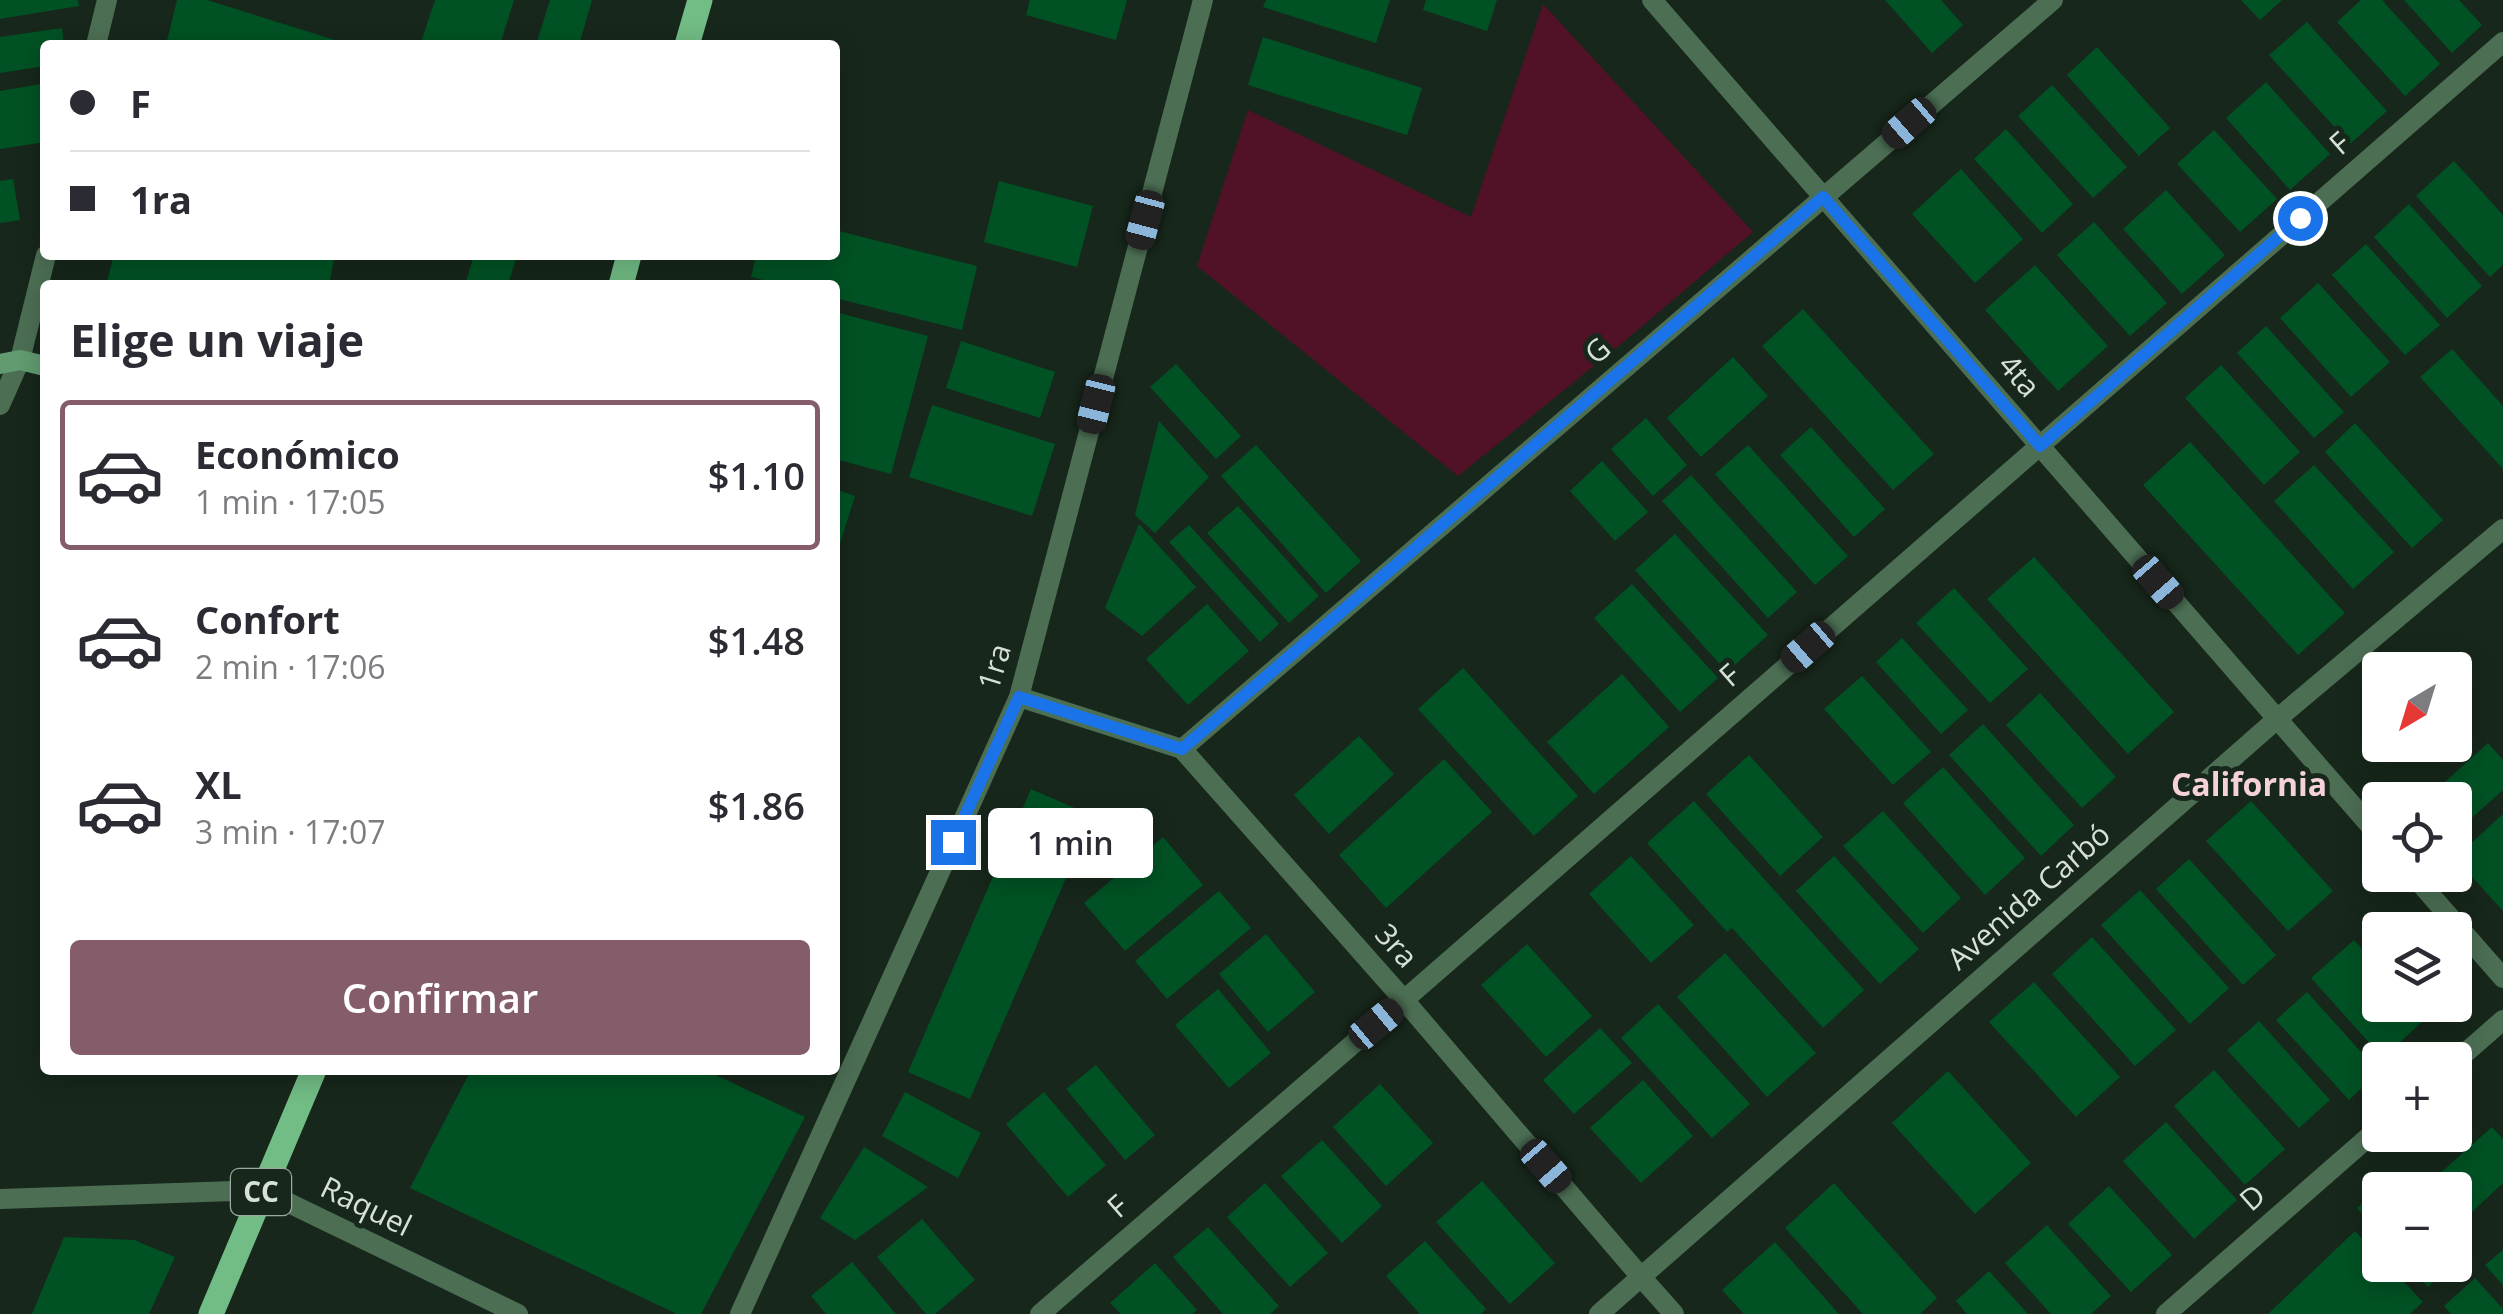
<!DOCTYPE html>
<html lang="es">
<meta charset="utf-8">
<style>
body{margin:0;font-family:"Open Sans",sans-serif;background:#f7f7f7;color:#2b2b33;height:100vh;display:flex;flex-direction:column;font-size:38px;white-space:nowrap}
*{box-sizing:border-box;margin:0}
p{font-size:32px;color:#7c7c81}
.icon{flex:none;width:55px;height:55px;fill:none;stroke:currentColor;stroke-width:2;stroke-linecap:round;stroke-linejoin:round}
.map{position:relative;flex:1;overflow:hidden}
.details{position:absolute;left:40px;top:280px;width:800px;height:795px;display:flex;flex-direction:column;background:#fff;border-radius:10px;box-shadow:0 5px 25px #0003}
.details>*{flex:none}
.banner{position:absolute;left:40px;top:40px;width:800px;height:220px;border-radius:10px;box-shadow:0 5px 25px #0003;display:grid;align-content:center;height:220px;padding:0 30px;background:#fff}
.needle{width:65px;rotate:218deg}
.buttons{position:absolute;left:2362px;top:652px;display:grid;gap:20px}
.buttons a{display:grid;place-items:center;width:110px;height:110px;border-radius:10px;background:#fff;box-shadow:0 5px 25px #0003;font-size:50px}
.end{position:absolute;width:45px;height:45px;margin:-22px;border:12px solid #1a73e8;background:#fff;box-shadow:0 0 0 5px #fff}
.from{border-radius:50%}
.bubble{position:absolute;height:70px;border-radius:10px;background:#fff;box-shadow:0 5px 25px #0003;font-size:32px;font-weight:600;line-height:70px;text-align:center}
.car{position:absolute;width:30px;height:60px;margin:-30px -15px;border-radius:12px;box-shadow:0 0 8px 2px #0007;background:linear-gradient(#222 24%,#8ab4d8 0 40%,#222 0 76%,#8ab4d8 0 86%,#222 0)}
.banner b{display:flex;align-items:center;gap:35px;height:95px;font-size:38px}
.banner b+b{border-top:2px solid #e1e1e2}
.banner i{width:25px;height:25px;background:#2b2b33}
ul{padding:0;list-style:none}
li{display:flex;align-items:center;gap:30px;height:150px;margin:0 20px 15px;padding:0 10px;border:5px solid transparent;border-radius:10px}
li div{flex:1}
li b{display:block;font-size:38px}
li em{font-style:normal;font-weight:600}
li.selected{border-color:#855d6a}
li>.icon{width:90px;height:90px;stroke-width:1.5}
h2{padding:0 30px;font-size:45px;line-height:120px}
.button{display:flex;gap:20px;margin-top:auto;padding:20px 30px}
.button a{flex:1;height:115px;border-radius:10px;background:#855d6a;color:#fff;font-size:40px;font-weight:600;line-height:115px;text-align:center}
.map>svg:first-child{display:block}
</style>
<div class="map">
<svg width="2503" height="1314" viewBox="0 0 2503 1314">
<rect width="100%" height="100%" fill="#17271b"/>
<path fill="#511227" d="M1543 4 1753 232 1627 339 1458 476 1197 266 1248 110 1471 217Z"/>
<g fill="#005224">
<path d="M0 0H78L79 6 0 19Z"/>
<path d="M177 0H207L351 45H166Z"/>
<path d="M435 0H514L500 45H420Z"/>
<path d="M550 0H592L579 45H536Z"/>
<path d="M1030 0H1127L1116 40 1026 15Z"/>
<path d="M1266 0H1390L1376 43 1263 7Z"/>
<path d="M1426 0H1497L1487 31 1423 10Z"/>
<path d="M1885 0H1941L1963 25 1932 53Z"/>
<path d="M2241 0H2282L2260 20Z"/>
<path d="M2361 0H2382L2440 64 2405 96 2337 22Z"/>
<path d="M2404 0H2459L2482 25 2452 53Z"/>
<path d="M2307 22 2387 111 2350 144 2269 55Z"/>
<path d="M62 28 64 45H45V66L0 73V37Z"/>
<path d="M1263 37 1422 88 1407 135 1248 85Z"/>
<path d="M2097 47 2170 128 2139 156 2067 75Z"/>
<path d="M2266 82 2330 154 2290 190 2226 118Z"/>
<path d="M41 84 45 113V142L0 149V91Z"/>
<path d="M2052 85 2127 167 2093 198 2018 116Z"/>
<path d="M2006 129 2073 204 2042 233 1974 159Z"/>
<path d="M2214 130 2277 199 2240 232 2177 164Z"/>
<path d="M2454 161 2503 215V265L2490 277 2416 196Z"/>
<path d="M1961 169 2023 239 1975 283 1912 214Z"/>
<path d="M13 179 20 220 0 223V181Z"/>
<path d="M999 181 1093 206 1077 267 984 242Z"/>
<path d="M2166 190 2225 255 2182 294 2123 229Z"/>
<path d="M2409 204 2482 286 2447 318 2374 237Z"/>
<path d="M2094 222 2167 303 2130 336 2057 255Z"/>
<path d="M835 230 977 266 962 330 835 298V285H784L751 277 756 255H835Z"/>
<path d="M2366 244 2440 325 2405 355 2332 275Z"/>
<path d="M114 255H335L329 285H106Z"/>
<path d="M474 255H517L508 285H465Z"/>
<path d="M2035 265 2108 346 2058 391 1985 310Z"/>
<path d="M2318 283 2390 362 2351 397 2280 318Z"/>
<path d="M1803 309 1934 454 1893 490 1762 346Z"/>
<path d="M835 312 928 336 891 474 835 459Z"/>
<path d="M2266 326 2344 412 2314 438 2237 353Z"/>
<path d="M961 341 1055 372 1040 418 946 388Z"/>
<path d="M2452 349 2503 406V469L2420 377Z"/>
<path d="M1733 357 1768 396 1701 457 1667 418Z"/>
<path d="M1176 364 1241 436 1216 459 1150 387Z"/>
<path d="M2221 365 2300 452 2264 485 2185 398Z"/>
<path d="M932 405 1055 444 1032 516 909 477Z"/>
<path d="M1646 418 1687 465 1653 496 1611 449Z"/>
<path d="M1159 421 1209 477 1155 533 1135 515Z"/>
<path d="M2355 423 2443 520 2412 548 2325 452Z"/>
<path d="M1811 427 1885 509 1854 537 1780 455Z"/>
<path d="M2190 442 2345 613 2298 655 2143 485Z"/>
<path d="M1256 445 1361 561 1326 593 1221 476Z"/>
<path d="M1748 445 1848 556 1815 585 1715 474Z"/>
<path d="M1602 461 1648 512 1615 541 1570 491Z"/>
<path d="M2314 465 2394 552 2353 589 2274 501Z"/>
<path d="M1691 475 1797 592 1768 618 1662 501Z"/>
<path d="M835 489 855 496 836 556H835Z"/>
<path d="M1238 506 1319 596 1289 623 1207 533Z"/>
<path d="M1139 524 1196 587 1142 636 1105 608Z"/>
<path d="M1189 525 1279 624 1260 642 1169 542Z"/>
<path d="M1675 534 1768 635 1727 672 1635 570Z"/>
<path d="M2034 557 2174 712 2128 754 1987 599Z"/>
<path d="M1632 584 1718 678 1680 712 1594 618Z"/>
<path d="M1954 588 2028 669 1990 703 1916 623Z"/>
<path d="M1207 604 1249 651 1188 705 1146 659Z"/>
<path d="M1902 638 1968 710 1941 734 1876 662Z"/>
<path d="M1463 668 1578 796 1534 836 1418 709Z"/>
<path d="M1622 674 1669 727 1594 794 1547 742Z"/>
<path d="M1862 676 1931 752 1893 785 1824 709Z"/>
<path d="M2040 693 2116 777 2082 808 2006 725Z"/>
<path d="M1983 724 2074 825 2041 856 1949 755Z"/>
<path d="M1359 736 1394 774 1329 834 1294 795Z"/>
<path d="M2488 743 2503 760V790L2455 833V800H2425Z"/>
<path d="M1749 755 1823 837 1780 876 1706 794Z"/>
<path d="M1444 759 1492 812 1386 908 1339 855Z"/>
<path d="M1943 767 2025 858 1985 895 1903 803Z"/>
<path d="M1031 789 1093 816 970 1099 908 1072Z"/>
<path d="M1694 801 1864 990 1823 1028 1732 928 1727 932 1647 843Z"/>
<path d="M2251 801 2333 891 2288 931 2206 841Z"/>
<path d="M1883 811 1961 898 1923 933 1843 846Z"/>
<path d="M2503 814V911L2455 858Z"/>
<path d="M1163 837 1203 885 1125 951 1084 903Z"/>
<path d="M1631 856 1694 925 1651 963 1589 894Z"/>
<path d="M1834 856 1919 949 1880 984 1796 891Z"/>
<path d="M2189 859 2276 955 2243 985 2156 889Z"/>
<path d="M2140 890 2229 988 2190 1024 2101 925Z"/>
<path d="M1219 891 1251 928 1167 999 1135 961Z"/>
<path d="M1266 934 1315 992 1268 1032 1219 974Z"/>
<path d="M2092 937 2176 1030 2135 1066 2052 974Z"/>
<path d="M2354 940 2380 968V1005H2413L2425 1019 2383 1058 2311 978Z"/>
<path d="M1527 944 1592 1016 1546 1057 1481 985Z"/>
<path d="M1725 953 1816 1053 1767 1097 1677 997Z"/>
<path d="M2034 982 2120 1077 2076 1117 1989 1022Z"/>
<path d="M1218 989 1271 1053 1229 1088 1175 1025Z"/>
<path d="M2307 992 2379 1072 2349 1100 2276 1020Z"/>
<path d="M1658 1004 1750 1104 1712 1138 1621 1038Z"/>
<path d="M2259 1021 2330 1100 2299 1128 2227 1050Z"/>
<path d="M1600 1028 1632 1063 1574 1114 1543 1080Z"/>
<path d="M1096 1065 1155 1135 1125 1160 1066 1089Z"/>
<path d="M471 1070H705L805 1117 701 1314H677L410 1188Z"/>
<path d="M2214 1070 2285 1149 2245 1185 2174 1106Z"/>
<path d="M1948 1071 2031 1163 1975 1214 1892 1123Z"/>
<path d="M1643 1080 1693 1136 1641 1183 1590 1128Z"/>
<path d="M1380 1084 1433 1143 1386 1186 1333 1127Z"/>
<path d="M905 1092 981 1133 958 1178 882 1136Z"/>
<path d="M1044 1092 1106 1165 1068 1197 1006 1124Z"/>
<path d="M2166 1122 2237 1200 2194 1239 2123 1161Z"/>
<path d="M2492 1127 2503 1139V1183L2471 1213 2455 1195V1190H2450L2437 1176Z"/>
<path d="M1322 1140 1382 1206 1342 1243 1281 1176Z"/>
<path d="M864 1147 928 1187 855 1240 820 1218Z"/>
<path d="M2393 1175 2406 1190H2380V1234L2357 1208Z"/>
<path d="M1482 1181 1555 1263 1510 1304 1436 1222Z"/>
<path d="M1265 1183 1328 1253 1290 1287 1227 1217Z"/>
<path d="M1834 1183 1937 1298 1920 1314H1863L1785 1228Z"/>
<path d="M2109 1186 2172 1255 2131 1292 2068 1224Z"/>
<path d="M922 1219 975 1280 935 1314H926L877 1257Z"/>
<path d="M2047 1225 2111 1296 2091 1314H2051L2005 1263Z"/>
<path d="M1208 1227 1279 1306 1270 1314H1223L1173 1257Z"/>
<path d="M2355 1231 2380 1257V1265H2388L2423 1302 2410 1314H2268Z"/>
<path d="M64 1237 134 1240 175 1257 149 1314H32Z"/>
<path d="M1425 1241 1486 1309 1481 1314H1420L1386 1276Z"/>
<path d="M1775 1242 1839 1314H1744L1722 1290Z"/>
<path d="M2503 1250V1285L2485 1265Z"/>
<path d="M852 1262 896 1314H826L811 1296Z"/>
<path d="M1155 1263 1197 1310 1192 1314H1121L1110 1303Z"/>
<path d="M2408 1265H2451L2428 1287Z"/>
<path d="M1989 1271 2028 1314H1967L1956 1301Z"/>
<path d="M2475 1278 2503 1309V1314H2451L2444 1306Z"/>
</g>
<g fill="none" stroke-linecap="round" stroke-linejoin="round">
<g stroke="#4c6f54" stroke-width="20">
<path d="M1652 0 2380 837"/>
<path d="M96 45 107 0"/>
<path d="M0 405 20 360 46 255"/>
<path d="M1019 697 1182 749 1404 1000 1641 1277 2277 719 2503 529"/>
<path d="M1182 749 2053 0"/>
<path d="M2413 875 2503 978"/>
<path d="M2455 1062 2503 1020"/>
<path d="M0 1199 262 1190 518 1314"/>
<path d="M740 1314 1019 697 1203 0"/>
<path d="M1040 1314 1404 1000 2503 42"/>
<path d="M2166 1314 2380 1127"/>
</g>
<path stroke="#4c6f54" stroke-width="20" d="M1599 1314 1641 1277 1674 1314"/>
<path stroke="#629b70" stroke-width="20" d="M0 364 20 360 45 366"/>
<g stroke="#72bc85" stroke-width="25">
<path d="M687 45 700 0"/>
<path d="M621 285 629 255"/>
<path d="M211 1314 314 1070"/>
</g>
</g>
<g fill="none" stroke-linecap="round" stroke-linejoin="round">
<path stroke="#1a73e8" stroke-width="12" d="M953 842 1019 697 1182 749 1823 197 2040 446 2300 218"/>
</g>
<g text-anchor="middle" stroke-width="10" stroke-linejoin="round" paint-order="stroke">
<rect fill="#17271b" stroke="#9da9a0" stroke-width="2.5" x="231" y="1169" width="60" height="46" rx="8"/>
<g font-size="28" font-weight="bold" fill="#d7e1d9">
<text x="261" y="1202">CC</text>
</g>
<g font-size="30" fill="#d7e1d9" stroke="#17271b">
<text transform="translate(2340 144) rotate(-41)" y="10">F</text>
<text transform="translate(1598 351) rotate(-41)" y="10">G</text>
<text transform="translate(2019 376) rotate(49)" y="10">4ta</text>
<text transform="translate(995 667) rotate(-73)" y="10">1ra</text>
<text transform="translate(1730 676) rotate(-41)" y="10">F</text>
<text transform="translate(2029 897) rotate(-41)" y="10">Avenida Carbó</text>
<text transform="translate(1396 946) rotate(48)" y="10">3ra</text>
<text transform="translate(2253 1198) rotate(-41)" y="10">D</text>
<text transform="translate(366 1207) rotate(26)" y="10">Raquel</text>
<text transform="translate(1118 1207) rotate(-41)" y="10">F</text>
</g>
<g font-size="32" font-weight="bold" fill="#f5d2d9" stroke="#17271b">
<text x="2249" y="796">California</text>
</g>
</g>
</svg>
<div class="buttons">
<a><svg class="needle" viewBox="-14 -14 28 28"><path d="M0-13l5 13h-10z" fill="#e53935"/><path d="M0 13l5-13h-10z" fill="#7c7c81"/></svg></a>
<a><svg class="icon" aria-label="locate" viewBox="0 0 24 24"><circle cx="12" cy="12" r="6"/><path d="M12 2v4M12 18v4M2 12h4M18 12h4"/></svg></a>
<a><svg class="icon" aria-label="layers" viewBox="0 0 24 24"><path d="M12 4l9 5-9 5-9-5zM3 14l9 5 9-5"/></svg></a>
<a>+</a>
<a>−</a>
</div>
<i class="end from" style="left:2300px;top:218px"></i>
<i class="end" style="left:953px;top:842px"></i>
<div class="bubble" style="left:988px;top:808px;width:165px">1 min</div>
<i class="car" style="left:1909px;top:123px;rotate:229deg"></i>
<i class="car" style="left:1145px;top:220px;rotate:195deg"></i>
<i class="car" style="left:1096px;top:404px;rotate:194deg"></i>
<i class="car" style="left:2158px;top:582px;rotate:139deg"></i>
<i class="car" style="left:1808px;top:647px;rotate:229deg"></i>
<i class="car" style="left:1376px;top:1024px;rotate:50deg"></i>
<i class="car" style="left:1546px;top:1166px;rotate:139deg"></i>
<div class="banner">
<b><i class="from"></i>F</b>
<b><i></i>1ra</b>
</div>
<section class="details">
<h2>Elige un viaje</h2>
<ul>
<li class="selected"><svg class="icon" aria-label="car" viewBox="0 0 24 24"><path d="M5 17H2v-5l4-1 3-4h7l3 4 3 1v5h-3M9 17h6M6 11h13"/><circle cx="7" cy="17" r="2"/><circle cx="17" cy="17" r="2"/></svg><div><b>Económico</b><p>1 min · 17:05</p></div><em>$1.10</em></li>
<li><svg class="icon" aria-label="car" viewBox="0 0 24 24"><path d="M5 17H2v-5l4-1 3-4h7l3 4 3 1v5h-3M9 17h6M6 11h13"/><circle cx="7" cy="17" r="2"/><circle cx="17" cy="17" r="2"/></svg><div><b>Confort</b><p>2 min · 17:06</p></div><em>$1.48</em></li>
<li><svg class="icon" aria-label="car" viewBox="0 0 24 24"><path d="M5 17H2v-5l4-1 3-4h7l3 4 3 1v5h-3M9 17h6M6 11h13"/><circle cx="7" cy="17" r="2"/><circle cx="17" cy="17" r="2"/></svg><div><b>XL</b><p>3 min · 17:07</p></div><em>$1.86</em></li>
</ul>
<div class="button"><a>Confirmar</a></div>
</section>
</div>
